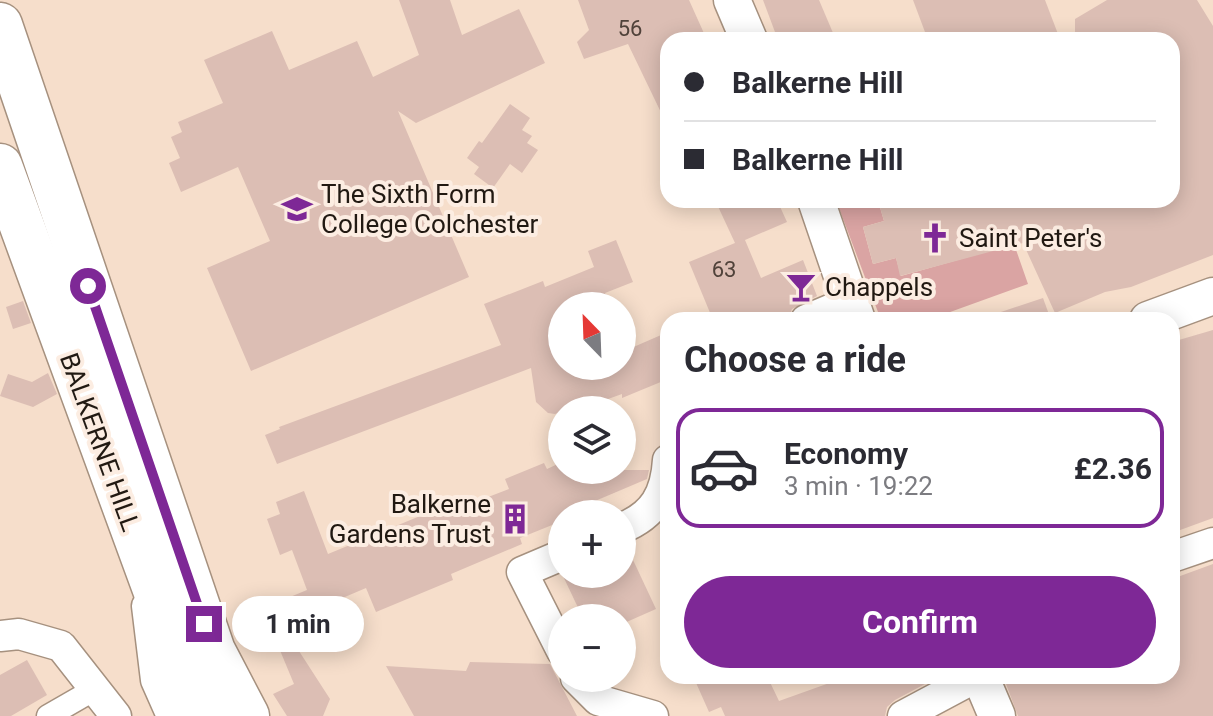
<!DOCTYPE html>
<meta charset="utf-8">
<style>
body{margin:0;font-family:Roboto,sans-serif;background:#f7f7f7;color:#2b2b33;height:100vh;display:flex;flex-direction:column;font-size:30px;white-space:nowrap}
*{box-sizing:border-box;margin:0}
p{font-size:26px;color:#7c7c81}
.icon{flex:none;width:44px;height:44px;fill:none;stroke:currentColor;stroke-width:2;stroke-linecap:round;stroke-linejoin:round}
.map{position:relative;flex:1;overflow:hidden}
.panel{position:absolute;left:660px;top:312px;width:520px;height:372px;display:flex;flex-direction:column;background:#fff;border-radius:24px;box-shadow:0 4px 20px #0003}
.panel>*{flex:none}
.top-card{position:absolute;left:660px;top:32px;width:520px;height:176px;border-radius:24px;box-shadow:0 4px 20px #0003;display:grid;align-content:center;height:176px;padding:0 24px;background:#fff}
.needle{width:52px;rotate:337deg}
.tools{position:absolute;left:548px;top:292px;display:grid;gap:16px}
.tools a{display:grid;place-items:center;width:88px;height:88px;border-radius:50%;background:#fff;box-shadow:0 4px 20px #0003;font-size:40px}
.end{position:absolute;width:36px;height:36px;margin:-18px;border:10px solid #7e2896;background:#fff;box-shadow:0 0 0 4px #fff}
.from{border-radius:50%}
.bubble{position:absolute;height:56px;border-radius:28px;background:#fff;box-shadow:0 4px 20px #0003;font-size:26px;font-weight:700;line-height:56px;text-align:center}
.top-card b{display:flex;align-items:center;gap:28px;height:76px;font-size:30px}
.top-card b+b{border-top:2px solid #e1e1e2}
.top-card i{width:20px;height:20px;background:#2b2b33}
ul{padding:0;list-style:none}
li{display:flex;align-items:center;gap:24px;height:120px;margin:0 16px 12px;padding:0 8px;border:4px solid transparent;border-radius:24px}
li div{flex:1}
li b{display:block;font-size:30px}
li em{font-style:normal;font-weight:700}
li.on{border-color:#7e2896}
li>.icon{width:72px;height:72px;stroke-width:1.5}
h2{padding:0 24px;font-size:36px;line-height:96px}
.cta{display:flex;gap:16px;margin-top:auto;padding:16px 24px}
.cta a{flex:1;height:92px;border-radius:48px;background:#7e2896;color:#fff;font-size:32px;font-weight:700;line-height:92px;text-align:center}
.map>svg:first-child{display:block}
</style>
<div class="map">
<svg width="1213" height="716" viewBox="0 0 1213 716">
<rect width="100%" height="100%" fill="#f6decb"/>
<path fill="#daa4a3" d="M836 200H892L879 204 884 221 863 227 873 264 896 258 901 276 1014 244 1028 284 928 320H881Z"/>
<g fill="#dcbeb4">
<path d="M399 0H450L462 35 519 9 545 63 416 123 398 111 469 277 251 371 207 268 270 241 238 167 181 192 169 163 180 158 171 137 182 132 178 122 223 103 204 60 272 31 289 70 357 41 373 77 419 55Z"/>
<path d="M578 0H689L707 40H668V127L628 44 584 59 577 42 589 30Z"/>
<path d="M763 0H819L836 40H778Z"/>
<path d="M913 0H1045L1058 34 1043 40H928Z"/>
<path d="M1107 0H1197L1213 26V255L1131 287 1105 292 1055 313 1023 243 900 276 896 258 873 264 863 227 884 221 879 204 892 200H1172V40H1075V19Z"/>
<path d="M510 104 530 118 522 130 532 136 527 143 538 150 522 173 510 164 493 188 474 174 479 167 467 158 479 141 482 143Z"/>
<path d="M715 200H777L787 222 745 240 761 278 803 260 817 296 792 309 788 320H713L689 262 735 243Z"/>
<path d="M616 240 633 282 605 293 610 306H562V366H622V352L668 332V379L622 398V394L597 403 595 397 555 414 548 413 536 402 531 368 277 464 265 435 280 429 279 427 501 345 484 304 543 281 545 287 594 267 588 251Z"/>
<path d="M1043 298 1051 320H989V316Z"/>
<path d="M23 301 31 323 13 329 6 307Z"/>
<path d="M1213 330V518L1172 533V342Z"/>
<path d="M48 373 57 394 33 407 0 396 8 374 32 382Z"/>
<path d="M562 462V470H649L647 479 588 504 590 509 577 514H562V521L520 538 522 544 451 574 453 580 376 612 366 588 326 605 333 620 319 627 325 640 299 651 330 699 323 716H287L273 694 294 684 264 612 273 604 307 590 292 550 280 555 267 519 280 514 276 502 304 491 328 554 454 502 457 509 509 489 505 479 544 463 547 469Z"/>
<path d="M626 545 656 609 622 624V618H583L562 574H622V546Z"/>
<path d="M1213 564V716H1018L1003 676H1172V579Z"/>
<path d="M27 660 47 695 11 716H0V675Z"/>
<path d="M470 662 550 664 577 716H414L386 666 466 671Z"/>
<path d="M693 676H767L779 701 849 676H940L895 700 887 707 885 716H725L721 707 709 712Z"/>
</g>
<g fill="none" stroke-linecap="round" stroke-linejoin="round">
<g stroke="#a6917f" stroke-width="25">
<path id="pedestrian" d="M48 716 95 689"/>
</g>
<g stroke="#a6917f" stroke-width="33">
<g id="minor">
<path d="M806 320 851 301"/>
<path d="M622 528C654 515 666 494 668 460"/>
<path d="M562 555 522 572 562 651"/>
<path d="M1172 557 1213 543"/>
<path d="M147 606 156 680 172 716"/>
<path d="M0 636 19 634 61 646 116 716"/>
<path d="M576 678 598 700 653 716"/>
<path d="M903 716 978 676"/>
</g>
</g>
<g stroke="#a6917f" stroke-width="39">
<g id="tertiary">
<path d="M732 0 749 40"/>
<path d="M816 200 857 320"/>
<path d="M1148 320 1213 296"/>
<path d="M980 676 997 716"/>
</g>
</g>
<g stroke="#a6917f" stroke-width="47">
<g id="primary">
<path d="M0 25 213 651 247 716"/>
<path d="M0 166 190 685 205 716"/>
</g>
</g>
<use href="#pedestrian" stroke="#fff" stroke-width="22"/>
<use href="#minor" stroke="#fff" stroke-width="30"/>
<use href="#tertiary" stroke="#fff" stroke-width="36"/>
<use href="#primary" stroke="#fff" stroke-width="44"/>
</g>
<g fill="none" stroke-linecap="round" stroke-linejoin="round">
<path stroke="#7e2896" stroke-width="10" d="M88 286 204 624"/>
</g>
<defs>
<g id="university-bare" transform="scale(2.4)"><path d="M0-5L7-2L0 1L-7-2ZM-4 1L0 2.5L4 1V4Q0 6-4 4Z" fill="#7e2896" stroke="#fcede2" stroke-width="2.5" paint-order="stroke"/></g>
<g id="church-bare" transform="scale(2.4)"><path d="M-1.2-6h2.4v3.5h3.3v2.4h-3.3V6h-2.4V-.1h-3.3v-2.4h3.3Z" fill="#7e2896" stroke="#fcede2" stroke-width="2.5" paint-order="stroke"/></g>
<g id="bar-bare" transform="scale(2.4)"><path d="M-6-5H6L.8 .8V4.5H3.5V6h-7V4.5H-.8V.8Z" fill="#7e2896" stroke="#fcede2" stroke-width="2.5" paint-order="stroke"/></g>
<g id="building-bare" transform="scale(2.4)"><path d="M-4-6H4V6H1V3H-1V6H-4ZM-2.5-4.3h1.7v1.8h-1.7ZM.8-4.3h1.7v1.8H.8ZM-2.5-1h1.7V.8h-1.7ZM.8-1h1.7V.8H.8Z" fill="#7e2896" stroke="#fcede2" stroke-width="2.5" paint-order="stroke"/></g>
</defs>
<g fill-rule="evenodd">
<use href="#university-bare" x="297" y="209"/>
<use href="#church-bare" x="935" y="238"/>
<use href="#bar-bare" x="801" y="287"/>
<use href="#building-bare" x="515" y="519"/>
</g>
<g text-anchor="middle" stroke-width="8" stroke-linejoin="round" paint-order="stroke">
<g font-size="22" fill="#50423a">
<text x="630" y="36">56</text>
<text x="724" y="277">63</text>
</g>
<g font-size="26" fill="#211912" stroke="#fcede2" text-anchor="start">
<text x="321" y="203">The Sixth Form<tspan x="321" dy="30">College Colchester</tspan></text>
<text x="959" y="247">Saint Peter's</text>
<text x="825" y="296">Chappels</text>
<text x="491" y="513" text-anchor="end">Balkerne<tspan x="491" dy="30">Gardens Trust</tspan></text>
</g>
<g font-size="26" fill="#211912" stroke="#fcede2">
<text transform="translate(100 442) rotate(70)" y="9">BALKERNE HILL</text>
</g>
</g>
</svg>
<div class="tools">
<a><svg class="needle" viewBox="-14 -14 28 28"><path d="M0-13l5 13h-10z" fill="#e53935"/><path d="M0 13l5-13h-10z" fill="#7c7c81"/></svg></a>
<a><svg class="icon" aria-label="layers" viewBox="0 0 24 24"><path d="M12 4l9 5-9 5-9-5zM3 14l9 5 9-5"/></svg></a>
<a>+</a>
<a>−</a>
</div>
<i class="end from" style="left:88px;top:286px"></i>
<i class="end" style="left:204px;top:624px"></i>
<div class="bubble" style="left:232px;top:596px;width:132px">1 min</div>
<div class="top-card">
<b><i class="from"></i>Balkerne Hill</b>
<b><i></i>Balkerne Hill</b>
</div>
<section class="panel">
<h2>Choose a ride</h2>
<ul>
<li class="on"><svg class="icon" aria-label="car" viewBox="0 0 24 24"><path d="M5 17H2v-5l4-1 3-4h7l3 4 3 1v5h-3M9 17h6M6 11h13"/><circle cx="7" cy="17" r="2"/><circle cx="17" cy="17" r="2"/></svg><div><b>Economy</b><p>3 min · 19:22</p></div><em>£2.36</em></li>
</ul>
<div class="cta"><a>Confirm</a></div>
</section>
</div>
